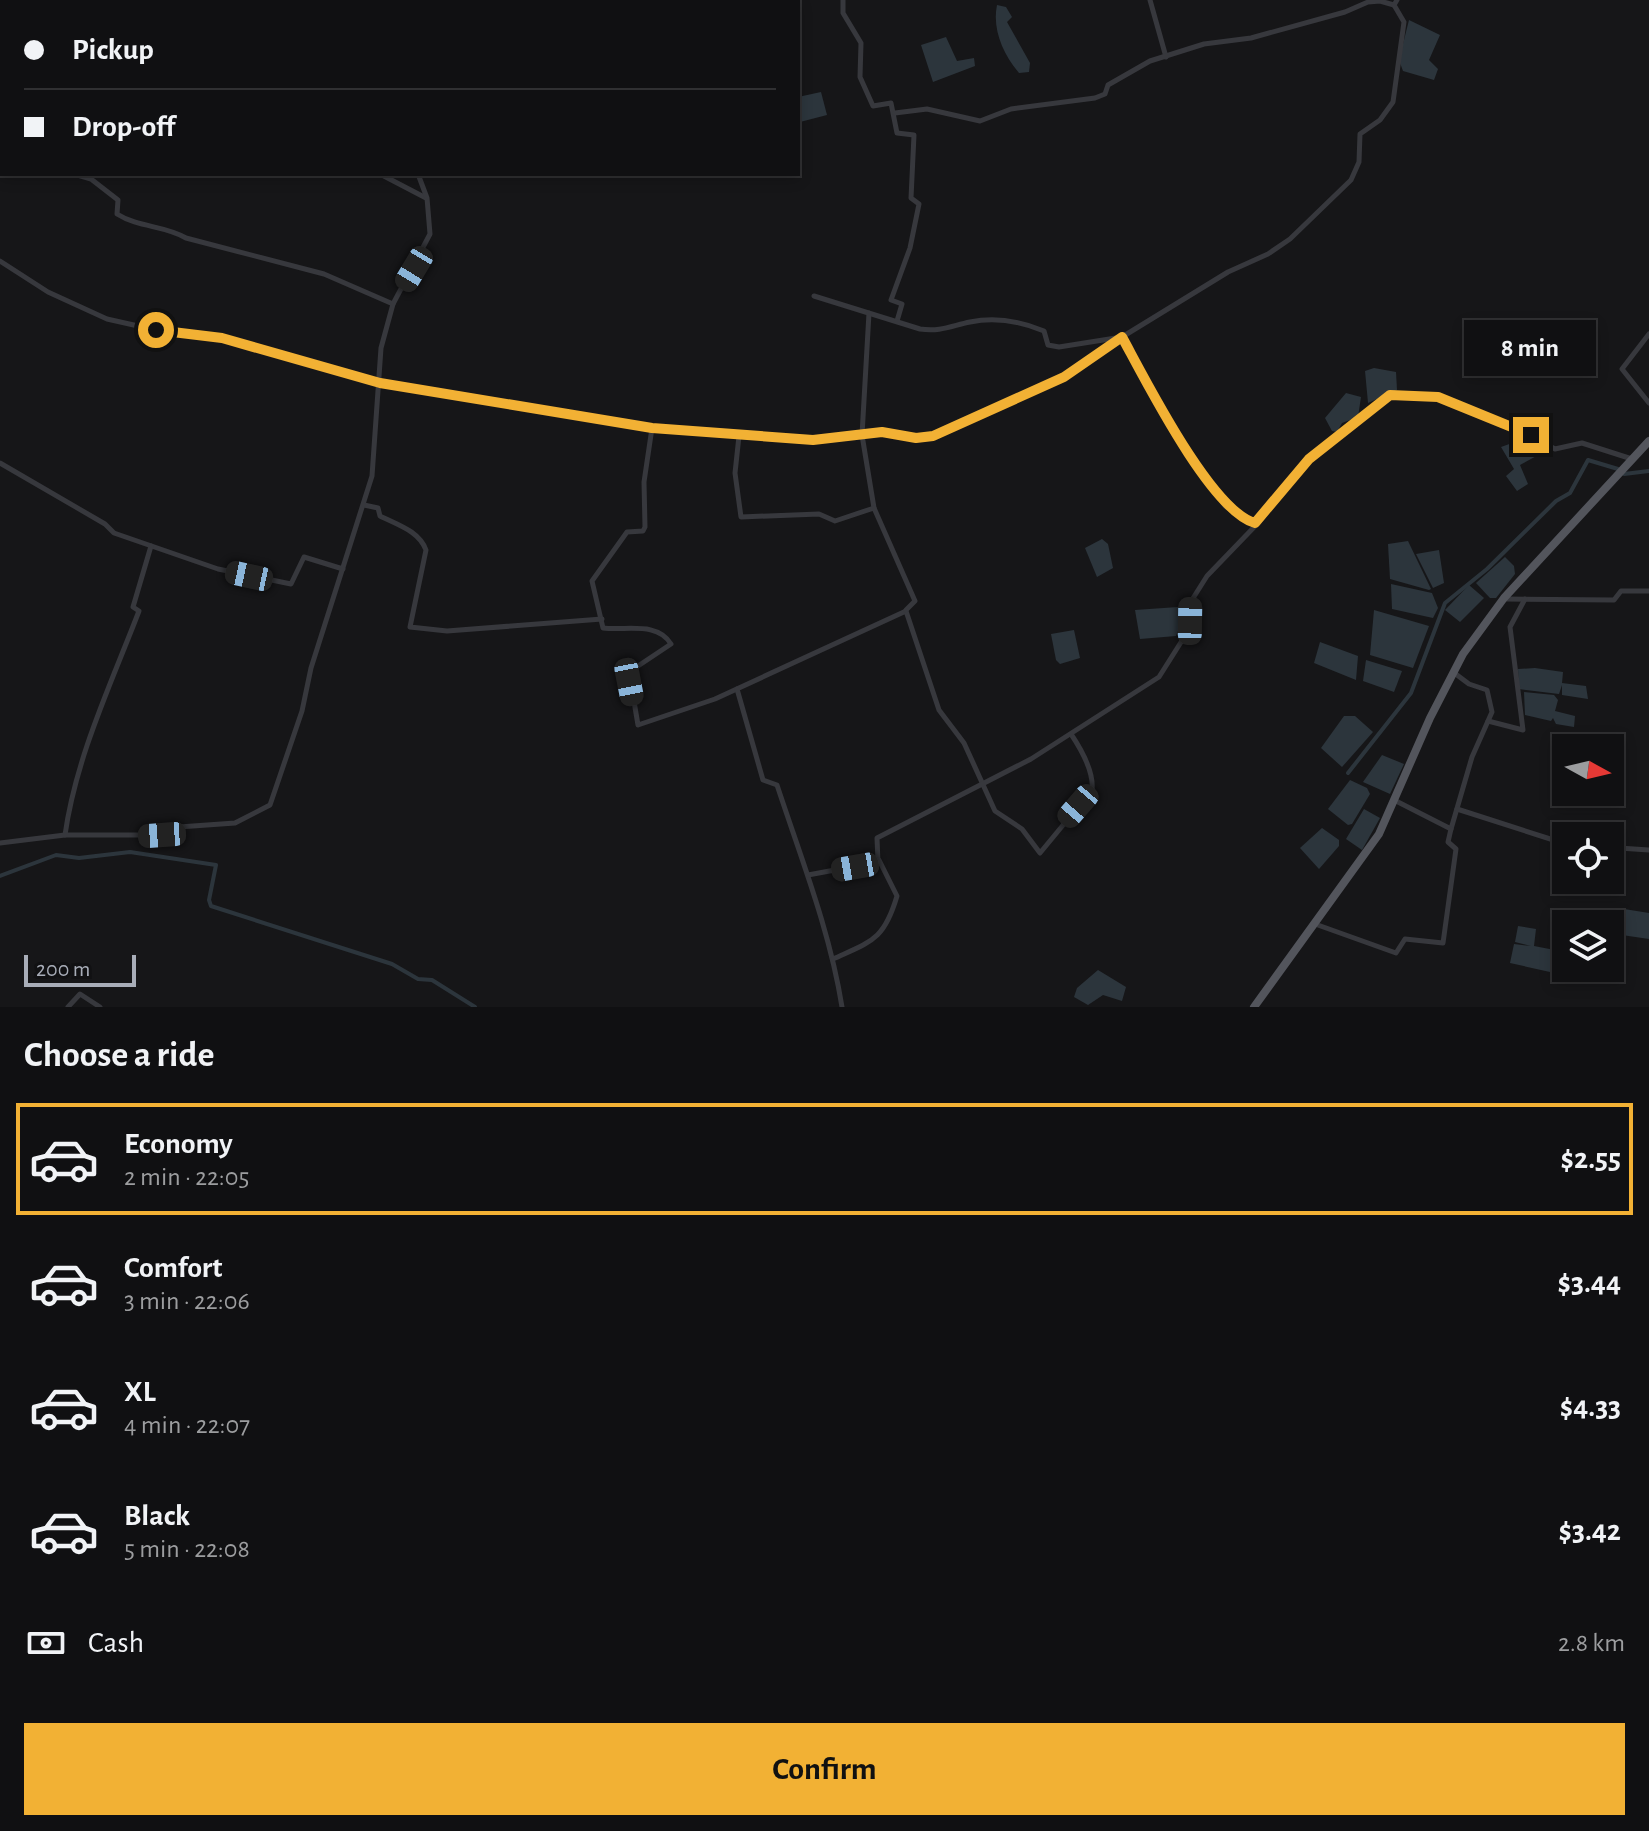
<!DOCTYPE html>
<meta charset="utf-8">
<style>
body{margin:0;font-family:"Alegreya Sans",sans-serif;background:#1e1e20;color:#f1f3f6;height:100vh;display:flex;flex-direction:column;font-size:30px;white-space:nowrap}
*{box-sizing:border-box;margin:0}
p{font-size:26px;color:#9c9d9f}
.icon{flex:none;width:44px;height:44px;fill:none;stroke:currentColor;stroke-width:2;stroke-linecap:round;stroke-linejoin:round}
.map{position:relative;height:1007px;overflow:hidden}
.side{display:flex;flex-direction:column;background:#101012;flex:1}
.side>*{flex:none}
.top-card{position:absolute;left:0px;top:0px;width:800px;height:176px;box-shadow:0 4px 12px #0003,0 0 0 2px #303032;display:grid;align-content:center;height:176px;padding:0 24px;background:#101012}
.needle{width:52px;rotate:98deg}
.controls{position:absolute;left:1552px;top:734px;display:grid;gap:16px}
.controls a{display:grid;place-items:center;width:72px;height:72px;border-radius:0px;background:#101012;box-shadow:0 4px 12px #0003,0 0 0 2px #303032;font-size:40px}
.scale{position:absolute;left:24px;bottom:20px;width:112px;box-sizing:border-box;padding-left:8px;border:4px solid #a8adb8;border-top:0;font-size:22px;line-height:28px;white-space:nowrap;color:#a8adb8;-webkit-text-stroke:6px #111113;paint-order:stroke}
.end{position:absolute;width:36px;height:36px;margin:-18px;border:10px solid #f2b134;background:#111;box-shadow:0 0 0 4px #111}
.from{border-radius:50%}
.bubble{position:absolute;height:56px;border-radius:0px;background:#101012;box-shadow:0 4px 12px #0003,0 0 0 2px #303032;font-size:26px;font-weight:700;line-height:56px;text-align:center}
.car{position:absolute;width:24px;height:48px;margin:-24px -12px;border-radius:10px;box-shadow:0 0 6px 2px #0007;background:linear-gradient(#222 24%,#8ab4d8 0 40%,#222 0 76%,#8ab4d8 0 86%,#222 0)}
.top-card b{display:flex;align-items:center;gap:28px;height:76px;font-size:30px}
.top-card b+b{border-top:2px solid #303032}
.top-card i{width:20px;height:20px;background:#f1f3f6}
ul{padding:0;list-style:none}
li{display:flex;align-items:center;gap:24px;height:112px;margin:0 16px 12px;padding:0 8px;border:4px solid transparent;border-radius:0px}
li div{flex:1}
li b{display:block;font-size:30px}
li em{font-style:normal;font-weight:700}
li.on{border-color:#f2b134}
li>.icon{width:72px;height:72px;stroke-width:1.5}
h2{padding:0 24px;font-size:36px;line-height:96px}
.pay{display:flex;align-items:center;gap:20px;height:88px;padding:0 24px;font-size:30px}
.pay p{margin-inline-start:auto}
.primary-button{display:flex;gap:16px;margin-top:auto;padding:16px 24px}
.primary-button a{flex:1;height:92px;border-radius:0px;background:#f2b134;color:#111;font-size:32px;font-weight:700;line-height:92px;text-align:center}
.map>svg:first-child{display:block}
</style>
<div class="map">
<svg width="1649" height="1007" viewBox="0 0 1649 1007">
<rect width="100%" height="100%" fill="#161618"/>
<g fill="#2c353c">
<path d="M997 5 1006 7 1012 17 1007 22 1030 63 1029 72 1019 73C1003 54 992 29 997 5Z"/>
<path d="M1409 20 1440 35 1429 60 1438 69 1434 80 1403 71 1399 60Z"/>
<path d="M946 37 957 61 974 58 975 66 933 82 921 45Z"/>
<path d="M821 92 827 115 800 122 798 97Z"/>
<path d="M1374 368 1396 372 1397 390 1368 403 1365 371Z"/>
<path d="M1346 393 1361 397 1358 417 1342 423 1337 432 1332 431 1325 418Z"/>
<path d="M1526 438 1538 444 1542 453 1520 465 1528 484 1517 491 1506 476 1514 469 1501 447Z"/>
<path d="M1102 539 1108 544 1113 568 1097 577 1085 548Z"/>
<path d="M1408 541 1431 589 1429 590 1390 579 1388 544Z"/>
<path d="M1439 550 1444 583 1433 588 1416 554Z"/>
<path d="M1505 557 1514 566 1515 574 1496 598H1490L1476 583Z"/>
<path d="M1391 584 1432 593 1438 608 1433 618 1392 609Z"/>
<path d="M1469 585 1484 598 1460 622 1445 610Z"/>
<path d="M1178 607 1183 609 1184 616 1176 636 1140 639 1135 610Z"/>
<path d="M1374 610 1429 626 1413 668 1370 655Z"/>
<path d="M1074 630 1080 658 1060 664 1056 660 1051 634Z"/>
<path d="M1320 642 1358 656 1356 680 1314 663Z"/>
<path d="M1366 660 1402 671 1394 692 1363 681Z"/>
<path d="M1535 668 1563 672 1562 683 1586 686 1588 699 1562 695V685L1559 694 1519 689 1518 669Z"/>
<path d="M1524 692 1554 695 1558 700 1555 711 1575 716 1574 727 1556 724 1553 718 1551 721 1525 715Z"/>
<path d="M1344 716H1355L1373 732 1342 767 1321 748Z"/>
<path d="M1382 755 1404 764 1390 794 1363 782Z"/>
<path d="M1350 780 1367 788 1370 794 1352 824 1348 825 1328 809Z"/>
<path d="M1364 809 1380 818 1362 850 1346 839Z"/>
<path d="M1322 828 1339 840V846L1319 869 1300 848Z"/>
<path d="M1618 908 1649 913V939L1615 934Z"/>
<path d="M1518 926 1536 929 1534 946 1565 952 1559 974 1510 963 1514 944 1531 946 1515 942Z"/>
<path d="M1098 970 1126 987 1122 1001 1103 995 1088 1005 1074 997 1077 988Z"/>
</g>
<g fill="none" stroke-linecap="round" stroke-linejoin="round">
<g stroke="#2c353c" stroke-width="4">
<path d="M1624 474 1649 471"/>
<path d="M1348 773 1411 693 1445 603 1487 569 1556 501 1570 493 1588 460 1618 469"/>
<path d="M0 876 56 855 79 858 130 852 216 865 209 900 211 906 392 964 418 979 432 980 475 1007"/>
</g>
<g stroke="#37383d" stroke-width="5">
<path d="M843 0V13L861 43 860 77 873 106 891 103 897 133 914 135 911 198 919 204 910 248 891 300 902 304 897 321"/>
<path d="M1150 0 1166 57"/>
<path d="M10 2V0"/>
<path d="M589 2V0"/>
<path d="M744 2 754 0"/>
<path d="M0 38 2 33"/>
<path d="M895 113 927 109 980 121 1011 109 1095 98 1105 94 1108 85 1150 61 1204 44 1251 38 1345 12 1368 2 1380 1 1394 5"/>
<path d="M0 160 2 161"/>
<path d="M74 174 91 179 118 200 117 214C139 228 164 225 186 238L324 274 393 304"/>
<path d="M380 174 426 198"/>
<path d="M0 261 48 292 107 319 156 330 222 338 380 383 422 391 684 432 813 440 882 432 916 438 933 436 1064 377 1122 337 1158 404 1225 506 1242 518 1259 522 1309 459 1390 395 1438 397 1511 425 1555 449 1582 443 1632 459"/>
<path d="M814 296 920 329C940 332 951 326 970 322 995 317 1020 321 1044 331L1048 345 1059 347 1122 337 1228 272 1268 254 1290 239 1351 180 1359 162 1360 134 1380 120 1393 102 1404 22 1394 5 1397 0"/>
<path d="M869 313 862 435 874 508"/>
<path d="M1649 334 1622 369 1649 403"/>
<path d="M652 428 644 482 645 527 643 531 627 532 592 581 603 628C626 631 657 621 671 644L629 672 638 725 715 699 906 611 939 710 964 743 995 811 1022 829 1040 853 1092 790C1094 772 1081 749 1071 734"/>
<path d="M739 436 735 473 741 517 819 514 835 521 874 508 915 601 906 610"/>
<path d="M0 463 105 524 114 533 218 569 291 584 304 557 343 569"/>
<path d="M364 505 378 508 380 516C398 525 419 531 426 550L410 627 447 631 602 619"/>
<path d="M1505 599 1614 600 1621 591H1649"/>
<path d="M737 689 763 780 777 785C801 858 830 931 842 1007"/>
<path d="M1488 721 1523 730 1510 627 1525 599"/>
<path d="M1396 801 1451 829 1472 757 1492 712 1487 690 1469 684 1453 672"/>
<path d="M1457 809 1566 844"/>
<path d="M65 835C76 757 111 684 139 611L133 607 151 546"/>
<path d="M0 843 65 835H162L179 827 235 823 270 805 302 711 311 668 372 476 381 348 393 304 430 234 427 198 418 174"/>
<path d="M1610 852 1619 848 1649 850"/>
<path d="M808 875 878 862 877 838 1031 759 1159 677 1183 639 1190 621V603L1207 576 1259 522"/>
<path d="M1315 924 1396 953 1405 939 1443 943 1456 849 1448 842 1451 829"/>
<path d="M833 959C872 941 884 940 897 896L879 860"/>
<path d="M68 1007 80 994 100 1007"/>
</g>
<path stroke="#53555c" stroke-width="8" d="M1254 1007 1379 834 1430 718 1463 654 1504 598 1649 441"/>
</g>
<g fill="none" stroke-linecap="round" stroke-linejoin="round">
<path stroke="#f2b134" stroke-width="10" d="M156 330 222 338 380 383 652 428 813 440 882 432 916 438 933 436 1064 377 1122 337C1145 379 1211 511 1255 523L1309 459 1390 395 1438 397 1531 435"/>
</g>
</svg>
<div class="controls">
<a><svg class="needle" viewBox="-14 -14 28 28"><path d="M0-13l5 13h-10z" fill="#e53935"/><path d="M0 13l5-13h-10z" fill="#9c9d9f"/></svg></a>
<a><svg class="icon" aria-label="locate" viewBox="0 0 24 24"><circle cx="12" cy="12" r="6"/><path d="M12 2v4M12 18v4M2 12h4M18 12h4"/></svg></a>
<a><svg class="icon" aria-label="layers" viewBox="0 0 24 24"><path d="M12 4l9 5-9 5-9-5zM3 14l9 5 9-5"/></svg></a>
</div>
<div class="scale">200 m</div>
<i class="end from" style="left:156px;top:330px"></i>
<i class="end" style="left:1531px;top:435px"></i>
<div class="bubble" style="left:1464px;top:320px;width:132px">8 min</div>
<i class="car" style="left:414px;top:269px;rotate:211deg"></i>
<i class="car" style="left:249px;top:576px;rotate:282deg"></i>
<i class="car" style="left:1190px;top:621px;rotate:1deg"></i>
<i class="car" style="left:629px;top:682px;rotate:169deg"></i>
<i class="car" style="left:1078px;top:806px;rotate:221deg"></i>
<i class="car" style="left:162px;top:835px;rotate:266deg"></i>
<i class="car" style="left:855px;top:867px;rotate:260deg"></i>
<div class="top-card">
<b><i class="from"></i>Pickup</b>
<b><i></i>Drop-off</b>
</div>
</div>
<section class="side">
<h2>Choose a ride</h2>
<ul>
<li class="on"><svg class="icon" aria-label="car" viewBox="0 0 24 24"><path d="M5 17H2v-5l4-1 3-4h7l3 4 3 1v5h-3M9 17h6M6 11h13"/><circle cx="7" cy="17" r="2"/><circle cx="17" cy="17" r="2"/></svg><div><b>Economy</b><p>2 min · 22:05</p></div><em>$2.55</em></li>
<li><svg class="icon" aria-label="car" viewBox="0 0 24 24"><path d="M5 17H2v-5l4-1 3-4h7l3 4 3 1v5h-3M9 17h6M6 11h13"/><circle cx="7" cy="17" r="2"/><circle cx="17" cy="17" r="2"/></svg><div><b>Comfort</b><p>3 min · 22:06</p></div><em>$3.44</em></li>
<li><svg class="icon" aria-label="car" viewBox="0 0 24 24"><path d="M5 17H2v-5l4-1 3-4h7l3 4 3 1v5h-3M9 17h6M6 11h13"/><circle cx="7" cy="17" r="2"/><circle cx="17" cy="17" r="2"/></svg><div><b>XL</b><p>4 min · 22:07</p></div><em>$4.33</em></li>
<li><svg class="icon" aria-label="car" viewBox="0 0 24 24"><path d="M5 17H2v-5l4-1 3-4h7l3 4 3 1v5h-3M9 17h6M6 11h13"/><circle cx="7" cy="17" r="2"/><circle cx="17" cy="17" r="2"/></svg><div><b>Black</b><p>5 min · 22:08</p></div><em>$3.42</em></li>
</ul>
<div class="pay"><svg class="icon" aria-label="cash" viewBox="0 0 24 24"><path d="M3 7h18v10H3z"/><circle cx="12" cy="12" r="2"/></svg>Cash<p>2.8 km</p></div>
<div class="primary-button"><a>Confirm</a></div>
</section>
